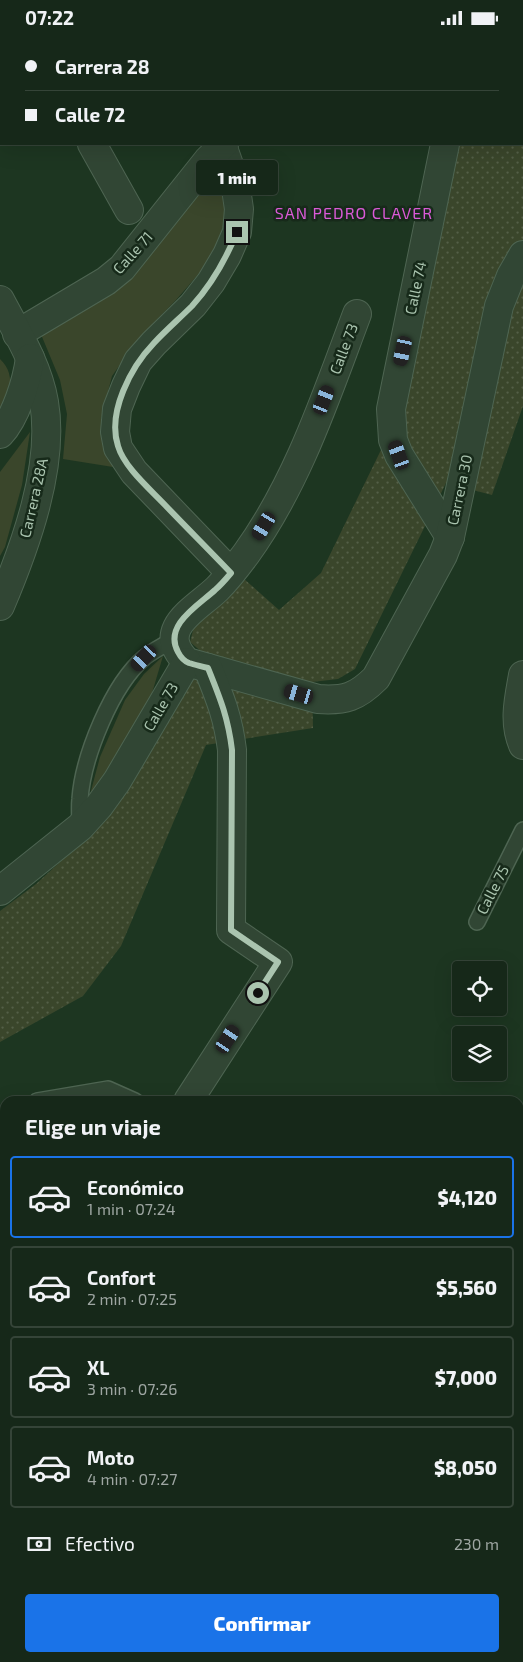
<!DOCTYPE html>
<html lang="es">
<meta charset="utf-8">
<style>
body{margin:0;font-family:"Exo 2",sans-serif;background:#233426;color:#f1f3f6;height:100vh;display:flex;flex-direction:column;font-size:19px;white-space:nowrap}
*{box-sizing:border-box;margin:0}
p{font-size:16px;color:#9ea6a2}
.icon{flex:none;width:28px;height:28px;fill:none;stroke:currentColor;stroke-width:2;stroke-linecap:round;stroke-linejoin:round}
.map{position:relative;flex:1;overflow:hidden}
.drawer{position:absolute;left:0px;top:1061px;width:524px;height:566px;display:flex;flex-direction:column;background:#162819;border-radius:15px 15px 0 0;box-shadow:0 5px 20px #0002,0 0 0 1px #354438}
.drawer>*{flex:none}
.top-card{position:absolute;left:0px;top:0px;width:524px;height:110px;box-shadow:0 5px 20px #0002,0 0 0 1px #354438;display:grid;align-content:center;height:110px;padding:0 25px;background:#162819}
.controls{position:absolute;left:452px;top:926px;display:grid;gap:10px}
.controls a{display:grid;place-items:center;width:55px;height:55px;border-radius:5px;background:#162819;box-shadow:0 5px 20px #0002,0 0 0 1px #354438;font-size:25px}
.end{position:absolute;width:22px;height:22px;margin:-11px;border:6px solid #aac4af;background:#111;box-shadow:0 0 0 2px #111}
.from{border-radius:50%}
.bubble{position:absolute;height:35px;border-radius:5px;background:#162819;box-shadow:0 5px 20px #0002,0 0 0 1px #354438;font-size:16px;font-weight:800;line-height:35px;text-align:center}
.car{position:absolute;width:15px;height:30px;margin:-15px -8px;border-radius:6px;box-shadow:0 0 4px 1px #0007;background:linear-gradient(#222 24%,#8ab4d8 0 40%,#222 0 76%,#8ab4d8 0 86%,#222 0)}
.top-card b{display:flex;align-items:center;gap:18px;height:48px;font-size:19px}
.top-card b+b{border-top:1px solid #354438}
.top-card i{width:12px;height:12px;background:#f1f3f6}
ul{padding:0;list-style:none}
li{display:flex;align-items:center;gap:15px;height:82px;margin:0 10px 8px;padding:0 15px;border:2px solid #354438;border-radius:5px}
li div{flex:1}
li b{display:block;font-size:19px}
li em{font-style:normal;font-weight:800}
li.active{border-color:#1a73e8}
li>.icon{width:45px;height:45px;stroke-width:1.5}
h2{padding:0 25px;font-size:22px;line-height:60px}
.pay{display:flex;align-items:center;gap:12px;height:55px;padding:0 25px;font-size:19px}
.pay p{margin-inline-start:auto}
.button{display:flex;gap:10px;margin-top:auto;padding:10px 25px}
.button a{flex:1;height:58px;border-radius:5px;background:#1a73e8;color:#fff;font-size:20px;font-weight:800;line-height:58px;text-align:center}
.status{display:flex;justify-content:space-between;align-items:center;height:35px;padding:0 25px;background:#162819;direction:ltr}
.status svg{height:14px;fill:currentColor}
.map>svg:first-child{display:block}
</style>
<div class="status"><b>07:22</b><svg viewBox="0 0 49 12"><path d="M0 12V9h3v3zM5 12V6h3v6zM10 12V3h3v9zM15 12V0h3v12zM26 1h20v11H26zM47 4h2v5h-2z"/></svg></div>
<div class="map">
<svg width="523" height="1627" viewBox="0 0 523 1627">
<defs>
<pattern id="park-dots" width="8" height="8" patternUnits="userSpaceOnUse" patternTransform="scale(1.25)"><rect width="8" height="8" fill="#3a462b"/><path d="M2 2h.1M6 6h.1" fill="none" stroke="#545f47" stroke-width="1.8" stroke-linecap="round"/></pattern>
</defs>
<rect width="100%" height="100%" fill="#1d3621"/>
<g fill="#3a462b">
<path d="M209 136 221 149 227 182 209 227 176 265 139 303 112 341 101 384 113 432 63 424 67 379 60 345 40 297Z"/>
<path d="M0 324C19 342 7 365 0 386Z"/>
<path d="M30 397 22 450 5 512 0 521V437Z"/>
<path d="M163 621 152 658 114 733 88 767 100 722 125 665 144 639Z"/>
</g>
<g fill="url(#park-dots)">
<path d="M523 39V371L492 460 446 448 355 634 338 644 312 647 313 693 206 710 121 911 83 961 0 1007V876L36 849 83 806 203 618 190 607 196 584 243 543 279 575 321 538 399 378 455 109H522Z"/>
<path d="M346 1622V1627H200L186 1623Z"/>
</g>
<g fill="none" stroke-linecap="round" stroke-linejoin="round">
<g stroke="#4e6552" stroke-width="18">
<g id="service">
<path d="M80 791C80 782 79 773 80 764 83 722 112 649 145 622 154 615 165 610 174 604"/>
<path d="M477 887 523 795"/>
<path d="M37 1066 108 1054 135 1066"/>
<path d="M0 1156 5 1130"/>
<path d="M8 1623 10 1622"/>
</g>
</g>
<g stroke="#4e6552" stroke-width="30">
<g id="minor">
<path d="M31 0 32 1"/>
<path d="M92 109 129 175"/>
<path d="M445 109 391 374 393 405 399 420 450 502"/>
<path d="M222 110 235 147 239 174 237 197 227 220 211 247 193 270 154 308 138 326 126 351 117 374 115 397 118 413 134 437 231 538"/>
<path d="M357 279C326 361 298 447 246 519 237 531 228 543 217 554 195 575 154 594 187 627L318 664C345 666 357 662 376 643L443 520 450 502 499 271 511 241 523 220"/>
<path d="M17 299 106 246 122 233 208 125 224 109"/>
<path d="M523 640C519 663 513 687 523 710"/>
<path d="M0 856 80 792 99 771 117 746 187 627"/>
<path d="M188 1066 278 927 231 895 232 715C228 682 220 663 208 633"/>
<path d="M0 1338 5 1333"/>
<path d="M370 1622V1627"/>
<path d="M121 1627 126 1622"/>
</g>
</g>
<g stroke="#4e6552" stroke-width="30">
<g id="tertiary">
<path d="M0 265C17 297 38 331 44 367 55 431 25 512 0 571"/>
<path d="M0 399C16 382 27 346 30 323"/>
</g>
</g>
<use href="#service" stroke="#314634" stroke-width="15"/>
<use href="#minor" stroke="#314634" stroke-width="28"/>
<use href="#tertiary" stroke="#314634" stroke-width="28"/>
</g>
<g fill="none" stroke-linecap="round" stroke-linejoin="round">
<path stroke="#aac4af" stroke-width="6" d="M237 197C226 224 212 249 192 271 180 283 166 295 154 308 131 332 107 377 118 411 124 432 150 454 165 470 187 493 209 515 231 538 226 544 221 550 215 555 199 570 163 590 178 617 180 621 184 626 189 628 195 630 201 631 208 633 220 663 228 682 232 715L231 895 278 927 258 958"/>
</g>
<g text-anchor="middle" stroke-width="5" stroke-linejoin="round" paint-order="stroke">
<g font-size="15" fill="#aac4af" stroke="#172a1a">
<text transform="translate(133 218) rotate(-48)" y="5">Calle 71</text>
<text transform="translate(416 253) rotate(-78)" y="5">Calle 74</text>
<text transform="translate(344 314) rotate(-69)" y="5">Calle 73</text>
<text transform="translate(460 455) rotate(-78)" y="5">Carrera 30</text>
<text transform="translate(34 463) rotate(-77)" y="5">Carrera 28A</text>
<text transform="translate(161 672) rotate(-60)" y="5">Calle 73</text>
<text transform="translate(493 855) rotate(-63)" y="5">Calle 75</text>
</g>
<g font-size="16" letter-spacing="1" fill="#da5ad7" stroke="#172a1a">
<text x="354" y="184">SAN PEDRO CLAVER</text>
</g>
</g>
</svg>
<div class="controls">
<a><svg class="icon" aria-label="locate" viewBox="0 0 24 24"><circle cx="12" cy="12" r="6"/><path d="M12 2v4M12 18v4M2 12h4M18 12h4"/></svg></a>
<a><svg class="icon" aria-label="layers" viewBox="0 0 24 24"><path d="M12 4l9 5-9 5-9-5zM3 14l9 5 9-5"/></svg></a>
</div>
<i class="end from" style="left:258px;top:958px"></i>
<i class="end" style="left:237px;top:197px"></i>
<div class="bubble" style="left:196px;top:125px;width:82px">1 min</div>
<i class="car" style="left:403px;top:316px;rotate:192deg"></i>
<i class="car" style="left:324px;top:365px;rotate:22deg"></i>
<i class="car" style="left:399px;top:420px;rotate:340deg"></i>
<i class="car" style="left:264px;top:491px;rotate:211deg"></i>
<i class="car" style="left:144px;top:623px;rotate:223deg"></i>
<i class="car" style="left:299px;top:659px;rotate:286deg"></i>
<i class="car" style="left:228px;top:1004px;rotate:33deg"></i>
<div class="top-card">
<b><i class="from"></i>Carrera 28</b>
<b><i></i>Calle 72</b>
</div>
<section class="drawer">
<h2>Elige un viaje</h2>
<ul>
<li class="active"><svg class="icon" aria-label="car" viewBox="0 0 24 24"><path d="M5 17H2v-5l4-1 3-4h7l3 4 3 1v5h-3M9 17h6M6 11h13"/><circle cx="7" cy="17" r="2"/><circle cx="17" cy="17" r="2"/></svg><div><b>Económico</b><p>1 min · 07:24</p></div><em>$4,120</em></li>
<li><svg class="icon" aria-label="car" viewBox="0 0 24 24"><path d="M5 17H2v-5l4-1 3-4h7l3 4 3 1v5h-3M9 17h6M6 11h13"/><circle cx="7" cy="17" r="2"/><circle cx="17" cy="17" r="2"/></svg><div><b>Confort</b><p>2 min · 07:25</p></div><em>$5,560</em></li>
<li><svg class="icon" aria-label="car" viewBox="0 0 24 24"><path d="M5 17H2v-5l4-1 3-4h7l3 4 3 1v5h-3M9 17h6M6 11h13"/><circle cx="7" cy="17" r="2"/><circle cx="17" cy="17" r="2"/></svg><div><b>XL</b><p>3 min · 07:26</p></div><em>$7,000</em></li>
<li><svg class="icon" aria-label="car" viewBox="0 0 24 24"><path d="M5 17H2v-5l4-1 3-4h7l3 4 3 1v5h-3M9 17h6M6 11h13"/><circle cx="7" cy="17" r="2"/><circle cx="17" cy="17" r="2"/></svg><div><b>Moto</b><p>4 min · 07:27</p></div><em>$8,050</em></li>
</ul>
<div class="pay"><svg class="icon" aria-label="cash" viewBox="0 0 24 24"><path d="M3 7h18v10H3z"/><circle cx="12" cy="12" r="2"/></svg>Efectivo<p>230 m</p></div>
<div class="button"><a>Confirmar</a></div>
</section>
</div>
